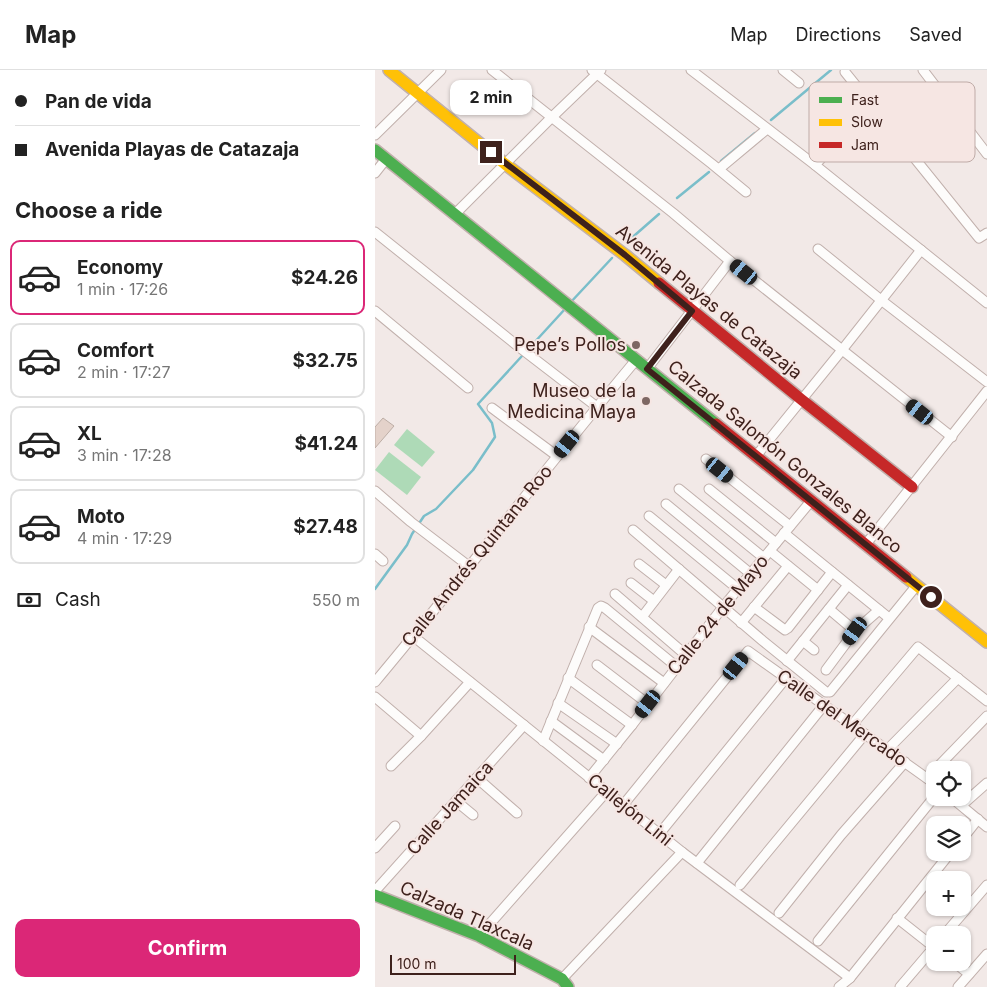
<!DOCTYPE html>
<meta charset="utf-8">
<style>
body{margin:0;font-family:Inter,sans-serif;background:#f2f2f2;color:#222;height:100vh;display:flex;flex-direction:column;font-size:19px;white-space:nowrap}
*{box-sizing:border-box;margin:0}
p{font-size:16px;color:#767676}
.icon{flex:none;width:28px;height:28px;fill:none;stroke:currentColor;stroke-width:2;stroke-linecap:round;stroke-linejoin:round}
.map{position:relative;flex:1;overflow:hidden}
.panel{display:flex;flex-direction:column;background:#fff;width:375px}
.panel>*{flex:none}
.top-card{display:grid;align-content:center;height:110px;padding:0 15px;background:#fff}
.controls{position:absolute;left:551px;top:691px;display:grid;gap:10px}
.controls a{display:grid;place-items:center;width:45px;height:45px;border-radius:10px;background:#fff;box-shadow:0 1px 4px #0004;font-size:25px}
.scale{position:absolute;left:15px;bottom:12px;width:126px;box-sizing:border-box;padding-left:5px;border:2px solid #3e211c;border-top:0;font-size:14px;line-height:18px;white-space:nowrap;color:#3e211c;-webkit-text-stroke:4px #f6e6e3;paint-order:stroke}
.end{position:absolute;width:22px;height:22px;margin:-11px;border:6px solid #3e211c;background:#fff;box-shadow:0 0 0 2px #fff}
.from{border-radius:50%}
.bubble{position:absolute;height:35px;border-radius:10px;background:#fff;box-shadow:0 1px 4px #0004;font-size:16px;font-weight:700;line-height:35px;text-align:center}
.car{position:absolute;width:15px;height:30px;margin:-15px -8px;border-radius:6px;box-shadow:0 0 4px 1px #0007;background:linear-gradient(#222 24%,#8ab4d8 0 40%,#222 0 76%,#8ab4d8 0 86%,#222 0)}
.top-card b{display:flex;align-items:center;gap:18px;height:48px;font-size:19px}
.top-card b+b{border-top:1px solid #e0e0e0}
.top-card i{width:12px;height:12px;background:#222}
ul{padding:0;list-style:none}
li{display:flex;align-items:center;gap:15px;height:75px;margin:0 10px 8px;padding:0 5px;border:2px solid #e0e0e0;border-radius:10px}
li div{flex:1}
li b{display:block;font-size:19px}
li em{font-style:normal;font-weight:700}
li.current{border-color:#db2777}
li>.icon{width:45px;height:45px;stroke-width:1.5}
h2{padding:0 15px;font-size:22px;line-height:60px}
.pay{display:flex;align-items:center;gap:12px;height:55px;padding:0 15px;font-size:19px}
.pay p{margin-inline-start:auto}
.primary-button{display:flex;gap:10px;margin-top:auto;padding:10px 15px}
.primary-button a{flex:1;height:58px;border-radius:10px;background:#db2777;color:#fff;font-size:20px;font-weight:700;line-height:58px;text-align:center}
header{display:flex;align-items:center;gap:30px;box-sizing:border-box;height:70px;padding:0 25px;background:#fff;border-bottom:1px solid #e0e0e0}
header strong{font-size:24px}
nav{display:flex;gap:28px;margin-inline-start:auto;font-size:18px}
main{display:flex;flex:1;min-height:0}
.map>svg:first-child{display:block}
</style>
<header>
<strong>Map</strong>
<nav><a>Map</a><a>Directions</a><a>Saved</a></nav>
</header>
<main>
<section class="panel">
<div class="top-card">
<b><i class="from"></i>Pan de vida</b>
<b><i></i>Avenida Playas de Catazaja</b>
</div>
<h2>Choose a ride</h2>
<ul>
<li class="current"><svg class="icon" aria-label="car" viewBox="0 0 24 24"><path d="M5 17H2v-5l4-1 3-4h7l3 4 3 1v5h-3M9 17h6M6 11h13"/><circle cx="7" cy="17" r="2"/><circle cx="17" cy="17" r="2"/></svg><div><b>Economy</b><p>1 min · 17:26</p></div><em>$24.26</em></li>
<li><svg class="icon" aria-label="car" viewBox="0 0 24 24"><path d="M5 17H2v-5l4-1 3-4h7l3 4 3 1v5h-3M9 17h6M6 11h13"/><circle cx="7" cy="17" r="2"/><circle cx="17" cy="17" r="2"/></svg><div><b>Comfort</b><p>2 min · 17:27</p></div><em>$32.75</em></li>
<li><svg class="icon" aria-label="car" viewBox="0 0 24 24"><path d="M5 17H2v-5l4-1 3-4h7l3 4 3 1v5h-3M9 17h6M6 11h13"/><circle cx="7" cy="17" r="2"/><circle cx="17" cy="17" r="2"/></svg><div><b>XL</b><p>3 min · 17:28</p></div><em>$41.24</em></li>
<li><svg class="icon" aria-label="car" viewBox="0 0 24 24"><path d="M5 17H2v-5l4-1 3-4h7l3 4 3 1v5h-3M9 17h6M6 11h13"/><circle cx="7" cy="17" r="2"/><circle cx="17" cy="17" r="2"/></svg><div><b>Moto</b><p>4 min · 17:29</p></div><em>$27.48</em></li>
</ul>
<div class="pay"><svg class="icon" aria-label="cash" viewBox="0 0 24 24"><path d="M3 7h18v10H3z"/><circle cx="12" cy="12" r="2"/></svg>Cash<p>550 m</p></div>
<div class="primary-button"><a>Confirm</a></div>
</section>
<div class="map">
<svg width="612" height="917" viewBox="0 0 612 917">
<rect width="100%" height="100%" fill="#f2e9e7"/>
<g fill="#aedab7">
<path d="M32 359 60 382 47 397 19 375Z"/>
<path d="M14 382 46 407 32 425 0 400Z"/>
</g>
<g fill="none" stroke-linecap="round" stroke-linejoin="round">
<g stroke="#7abeca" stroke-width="2.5">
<path d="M396 50 456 0"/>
<path d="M346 91 380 63"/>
<path d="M302 128 334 102"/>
<path d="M252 172 284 144"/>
<path d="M195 233 237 188"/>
<path d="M0 519 32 475 37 464 49 446 61 439 98 400 120 367 117 353 103 334 190 239"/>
</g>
</g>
<path fill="#e4d2ca" stroke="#bdaea6" d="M8 348 19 356 0 378V357Z"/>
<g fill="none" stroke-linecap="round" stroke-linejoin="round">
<g stroke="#c1b0ac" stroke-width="11">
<g id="street">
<path d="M117 0 298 143 355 191 577 367"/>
<path d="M217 0 337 94 371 122"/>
<path d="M316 0 440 95 612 233"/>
<path d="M408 0 424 13"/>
<path d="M548 0 612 84"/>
<path d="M470 2 604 168 612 163"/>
<path d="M0 65 66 0"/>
<path d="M440 95 467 66"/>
<path d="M344 99 392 59"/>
<path d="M0 103 11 89"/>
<path d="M80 144 176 48 226 0"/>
<path d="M0 162 144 277 222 337"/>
<path d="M443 179 506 230 612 312"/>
<path d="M0 241 93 318"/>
<path d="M272 299 355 191"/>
<path d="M117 338 182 386"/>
<path d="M381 386 467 280 546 180"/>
<path d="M331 389 415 456"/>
<path d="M304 419 389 488"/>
<path d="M334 419 401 473"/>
<path d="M0 421 36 452 95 497"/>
<path d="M291 434 376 504"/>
<path d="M274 446 363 519"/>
<path d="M258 460 388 571 451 622H455L542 515"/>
<path d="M409 463 514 548"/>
<path d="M491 474 612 321"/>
<path d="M395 481 443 520"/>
<path d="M0 484 8 491"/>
<path d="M264 494 291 515"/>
<path d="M256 513 279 531"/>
<path d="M240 524 312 586"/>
<path d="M379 537 410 560 413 558 457 502"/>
<path d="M454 539 480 561"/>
<path d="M267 547 304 499"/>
<path d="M366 553 413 496"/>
<path d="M214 557 289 613"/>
<path d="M38 566 307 782 475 908"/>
<path d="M428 571 439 580"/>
<path d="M412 591 473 515"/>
<path d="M222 595 273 634"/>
<path d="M451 600 480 561 504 540"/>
<path d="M193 608 257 655"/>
<path d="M0 612C89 506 172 396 261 290"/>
<path d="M0 627 46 666"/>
<path d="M183 633 242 674"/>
<path d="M176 651 229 690"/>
<path d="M477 655 543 577 612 631"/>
<path d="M168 671 223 538 226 536 230 538 302 597"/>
<path d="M512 680 583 608"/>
<path d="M16 696 46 666 95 612"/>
<path d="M102 708 142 743"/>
<path d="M214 708 257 655 348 537 436 431"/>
<path d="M552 708 612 646"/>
<path d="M577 728 612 757"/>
<path d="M81 731 98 745"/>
<path d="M249 734 373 581 560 714"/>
<path d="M587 735 612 713"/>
<path d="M285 763 411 608"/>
<path d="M588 768 603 749"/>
<path d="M0 778 20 756"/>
<path d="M322 793 449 635"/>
<path d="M365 815 490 664"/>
<path d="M0 821 149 655"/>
<path d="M404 843 466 765 530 692"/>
<path d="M522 848 560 878"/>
<path d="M569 865 612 815"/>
<path d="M104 866 232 721"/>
<path d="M443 871 560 726"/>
<path d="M579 892 594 904"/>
<path d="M187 909 307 782"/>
<path d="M464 917 475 908 576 782"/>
<path d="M525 917 560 876"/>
<path d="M583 917 612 884"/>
</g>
</g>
<g stroke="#c1b0ac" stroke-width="14">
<g id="fast">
<path d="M0 80 341 354"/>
<path d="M0 825 104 866 187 909 193 917"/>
</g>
</g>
<g stroke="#c1b0ac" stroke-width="14">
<g id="slow">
<path d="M14 0 130 94 250 185 284 213"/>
<path d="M531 507 612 572"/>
</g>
</g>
<g stroke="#c1b0ac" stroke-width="14">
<g id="jam">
<path d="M284 213 427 330 537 417"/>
<path d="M341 354 531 507"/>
</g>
</g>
<use href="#street" stroke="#fdfcfb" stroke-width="9"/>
<use href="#fast" stroke="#4caf50" stroke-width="11"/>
<use href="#slow" stroke="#ffc107" stroke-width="11"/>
<use href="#jam" stroke="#c62828" stroke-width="11"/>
</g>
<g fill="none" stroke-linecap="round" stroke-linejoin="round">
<path stroke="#3e211c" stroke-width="6" d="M116 82 250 185 317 241 272 299 556 527"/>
</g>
<g fill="#7d6763" stroke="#f6e6e3" stroke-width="2">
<circle cx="261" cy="275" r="5"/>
<circle cx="271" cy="331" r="5"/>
</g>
<g text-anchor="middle" stroke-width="4" stroke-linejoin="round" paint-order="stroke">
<g font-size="18" fill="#3e211c" stroke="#f6e6e3">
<text transform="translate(334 232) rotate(39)" y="6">Avenida Playas de Catazaja</text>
<text transform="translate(410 387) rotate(39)" y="6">Calzada Salomón Gonzales Blanco</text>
<text transform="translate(102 486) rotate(-51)" y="6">Calle Andrés Quintana Roo</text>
<text transform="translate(343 545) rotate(-51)" y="6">Calle 24 de Mayo</text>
<text transform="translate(467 648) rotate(35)" y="6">Calle del Mercado</text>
<text transform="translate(75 738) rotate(-48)" y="6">Calle Jamaica</text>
<text transform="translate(255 740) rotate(39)" y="6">Callejón Lini</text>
<text transform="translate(92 846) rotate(24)" y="6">Calzada Tlaxcala</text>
</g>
<g font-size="18" fill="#3e211c" stroke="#f6e6e3" text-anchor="end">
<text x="251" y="281">Pepe’s Pollos</text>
<text x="261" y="327">Museo de la<tspan x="261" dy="21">Medicina Maya</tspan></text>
</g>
</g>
<rect x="434" y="12" width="166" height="80" rx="8" fill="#f6e6e3" stroke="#bfaba7" stroke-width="1"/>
<rect x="444" y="27" width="23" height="6" fill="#4caf50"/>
<rect x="444" y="49" width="23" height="7" fill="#ffc107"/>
<rect x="444" y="72" width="23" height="6" fill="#c62828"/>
<g font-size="14" fill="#3e211c">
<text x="476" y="35">Fast</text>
<text x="476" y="57">Slow</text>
<text x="476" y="80">Jam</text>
</g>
</svg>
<div class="controls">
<a><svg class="icon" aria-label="locate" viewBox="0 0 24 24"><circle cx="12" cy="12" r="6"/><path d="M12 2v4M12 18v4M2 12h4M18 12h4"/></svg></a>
<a><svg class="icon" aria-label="layers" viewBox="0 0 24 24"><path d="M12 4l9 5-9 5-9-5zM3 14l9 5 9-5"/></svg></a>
<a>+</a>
<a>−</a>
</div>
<div class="scale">100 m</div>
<i class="end from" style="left:556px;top:527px"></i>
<i class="end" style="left:116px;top:82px"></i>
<div class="bubble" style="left:75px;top:10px;width:82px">2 min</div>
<i class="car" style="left:369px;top:202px;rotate:309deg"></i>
<i class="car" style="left:545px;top:342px;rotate:308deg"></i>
<i class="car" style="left:192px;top:374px;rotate:219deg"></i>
<i class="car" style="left:345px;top:400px;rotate:129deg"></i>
<i class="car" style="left:480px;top:561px;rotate:216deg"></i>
<i class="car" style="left:361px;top:596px;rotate:39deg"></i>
<i class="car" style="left:273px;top:634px;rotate:218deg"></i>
</div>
</main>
